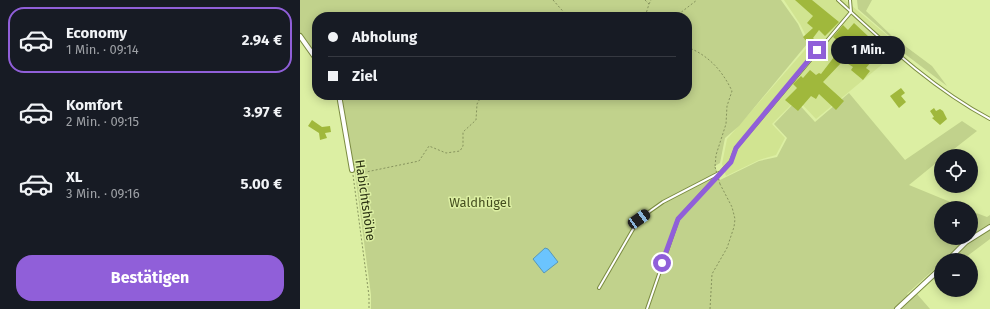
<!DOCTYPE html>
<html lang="de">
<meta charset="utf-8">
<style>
body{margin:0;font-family:"Fira Sans",sans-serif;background:#242831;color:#f1f3f6;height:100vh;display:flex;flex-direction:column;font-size:15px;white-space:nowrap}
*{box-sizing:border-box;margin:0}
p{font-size:13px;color:#9ea1a6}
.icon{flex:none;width:22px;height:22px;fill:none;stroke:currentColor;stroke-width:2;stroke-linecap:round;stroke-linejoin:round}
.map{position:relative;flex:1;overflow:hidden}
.side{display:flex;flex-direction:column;background:#171b24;width:300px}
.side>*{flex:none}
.banner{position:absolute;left:12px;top:12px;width:380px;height:88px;border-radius:16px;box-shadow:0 2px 10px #0003;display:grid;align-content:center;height:88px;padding:0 16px;background:#171b24}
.tools{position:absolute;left:634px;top:149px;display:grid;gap:8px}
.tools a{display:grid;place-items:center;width:44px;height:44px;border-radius:50%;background:#171b24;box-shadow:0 2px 10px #0003;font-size:20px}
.end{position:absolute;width:18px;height:18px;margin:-9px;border:5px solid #905fd9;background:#fff;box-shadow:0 0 0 2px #fff}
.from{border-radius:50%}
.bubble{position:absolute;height:28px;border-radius:14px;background:#171b24;box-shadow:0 2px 10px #0003;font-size:13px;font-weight:700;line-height:28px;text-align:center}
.car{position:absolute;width:12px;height:24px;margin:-12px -6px;border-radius:5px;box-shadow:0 0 3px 1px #0007;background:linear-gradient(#222 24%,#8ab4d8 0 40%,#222 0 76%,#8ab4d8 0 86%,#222 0)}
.banner b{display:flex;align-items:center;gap:14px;height:38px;font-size:15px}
.banner b+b{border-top:1px solid #363941}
.banner i{width:10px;height:10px;background:#f1f3f6}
ul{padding:7px 0 0;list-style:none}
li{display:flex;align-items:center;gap:12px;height:66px;margin:0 8px 6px;padding:0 8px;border:2px solid transparent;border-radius:16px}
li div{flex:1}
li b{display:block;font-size:15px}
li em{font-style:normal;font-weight:700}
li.on{border-color:#905fd9}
li>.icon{width:36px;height:36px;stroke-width:1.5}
.button{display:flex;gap:8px;margin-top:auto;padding:8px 16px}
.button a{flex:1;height:46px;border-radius:16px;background:#905fd9;color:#fff;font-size:16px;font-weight:700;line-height:46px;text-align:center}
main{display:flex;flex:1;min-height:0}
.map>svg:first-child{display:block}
</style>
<main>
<section class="side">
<ul>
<li class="on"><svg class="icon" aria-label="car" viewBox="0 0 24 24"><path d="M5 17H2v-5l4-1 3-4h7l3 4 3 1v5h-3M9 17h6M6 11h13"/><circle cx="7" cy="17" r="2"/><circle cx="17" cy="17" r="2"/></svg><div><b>Economy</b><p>1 Min. · 09:14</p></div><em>2.94 €</em></li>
<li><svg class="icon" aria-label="car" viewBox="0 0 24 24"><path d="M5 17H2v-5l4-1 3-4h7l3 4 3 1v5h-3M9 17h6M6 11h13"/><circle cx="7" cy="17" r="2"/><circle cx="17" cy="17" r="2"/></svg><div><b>Komfort</b><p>2 Min. · 09:15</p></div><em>3.97 €</em></li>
<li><svg class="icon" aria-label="car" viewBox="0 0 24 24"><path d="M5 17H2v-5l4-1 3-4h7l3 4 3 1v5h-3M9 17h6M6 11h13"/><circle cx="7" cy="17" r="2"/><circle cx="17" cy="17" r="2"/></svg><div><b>XL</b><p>3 Min. · 09:16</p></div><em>5.00 €</em></li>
</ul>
<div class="button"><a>Bestätigen</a></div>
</section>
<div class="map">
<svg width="690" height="309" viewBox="0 0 690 309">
<rect width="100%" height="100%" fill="#dcefa3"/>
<path fill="#d1e491" d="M484 0H545L602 48 516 119 497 99 472 124 485 138 476 155 459 160 426 176 422 164 427 139 510 44 500 24Z"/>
<g fill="#c1d28c">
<path d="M0 0H481L498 24 507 44 439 126 425 138 420 163 415 166 420 180 459 161 477 157 487 138 474 124 496 101 515 122 549 93 605 160 662 121 677 131 645 156H641V159L609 185 665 208H641V238H670L644 260H641V263L607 294 611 299 617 294 630 309H71V295L55 173 50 172 40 95H387V17H17V57L0 33Z"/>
<path d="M557 0H572L566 11 593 37 632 66 647 86 601 51 603 48 558 9Z"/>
<path d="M671 211 687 217 690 215V226L671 237Z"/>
<path d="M690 230V239L662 260H651L667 243Z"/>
</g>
<path fill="#6bc4fe" stroke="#5898b7" d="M245 248 248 249 258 262 244 273 233 259Z"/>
<g fill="#a0b83c">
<path d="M495 0H512L539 22 525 36 519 30 513 38 516 41 510 46 503 37 513 28 507 23 513 16Z"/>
<path d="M554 23 569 37 564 43 577 55 566 68 570 71 563 80 551 70 553 67 545 62 546 57 551 53 533 37 543 25 548 30Z"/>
<path d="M534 57 541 63 523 82 544 101 536 110 519 94 516 99 511 96 498 111 485 100 497 88 493 84 501 76 503 78 510 70 516 75 519 73 521 74Z"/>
<path d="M601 88 605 93 601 96 606 102 599 108 590 96Z"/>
<path d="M634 108 636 111 640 109 643 111 647 119 640 125 632 118 634 117 630 111Z"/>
<path d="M12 120 22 127 30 126 31 132 25 133 27 138 20 140 19 133 8 126Z"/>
</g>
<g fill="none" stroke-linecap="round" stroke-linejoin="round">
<g stroke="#7b8b42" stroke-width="4">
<g id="lane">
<path d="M538 0C586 44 632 88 690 119"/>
<path d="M299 288 339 219 363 202 419 173"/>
<path d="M347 309 378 219 431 161 436 148 551 12 550 0"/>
</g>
</g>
<g stroke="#7b8b42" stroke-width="6">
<g id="street">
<path d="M0 36 17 60"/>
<path d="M39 95 52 170"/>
<path d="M648 260 666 242 690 227"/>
<path d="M597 309 641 268"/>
</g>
</g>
<g stroke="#86935d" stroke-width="1" stroke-dasharray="2 2" stroke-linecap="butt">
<path d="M253 0 268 17"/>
<path d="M345 0 349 4 345 17"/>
<path d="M349 4 351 0"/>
<path d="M375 17 397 0"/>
<path d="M387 47C408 55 422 70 432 91L427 106 426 124 416 155 415 167"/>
<path d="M244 95 264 99 283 95"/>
<path d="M56 170 66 172 119 161 129 146 146 153 160 151 163 146V132L176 120 177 104 182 95"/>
<path d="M53 175 69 296V309"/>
<path d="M410 309 412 274 427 248 434 227 435 219 432 207 420 184"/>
</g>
<use href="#lane" stroke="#fff" stroke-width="2"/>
<use href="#street" stroke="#fff" stroke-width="4"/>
<path stroke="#86935d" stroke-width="1" stroke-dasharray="2 2" stroke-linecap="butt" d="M415 167 420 184"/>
</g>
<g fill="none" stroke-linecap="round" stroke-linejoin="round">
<path stroke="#905fd9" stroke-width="5" d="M362 263 378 219 431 162 436 148 517 50"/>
</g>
<g text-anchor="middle" stroke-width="3" stroke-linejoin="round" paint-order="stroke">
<g font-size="13" fill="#2a3112" stroke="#dcefa3">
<text transform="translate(66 200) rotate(82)" y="5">Habichtshöhe</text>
</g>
<g font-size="13" fill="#454f1f" stroke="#dcefa3">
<text x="180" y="207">Waldhügel</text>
</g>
</g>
</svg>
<div class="tools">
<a><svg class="icon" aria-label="locate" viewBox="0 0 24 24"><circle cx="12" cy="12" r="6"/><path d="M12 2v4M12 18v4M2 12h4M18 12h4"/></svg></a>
<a>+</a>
<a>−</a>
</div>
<i class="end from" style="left:362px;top:263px"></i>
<i class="end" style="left:517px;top:50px"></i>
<div class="bubble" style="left:531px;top:36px;width:74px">1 Min.</div>
<i class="car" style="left:339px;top:219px;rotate:55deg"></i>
<div class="banner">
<b><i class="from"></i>Abholung</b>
<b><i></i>Ziel</b>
</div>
</div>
</main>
